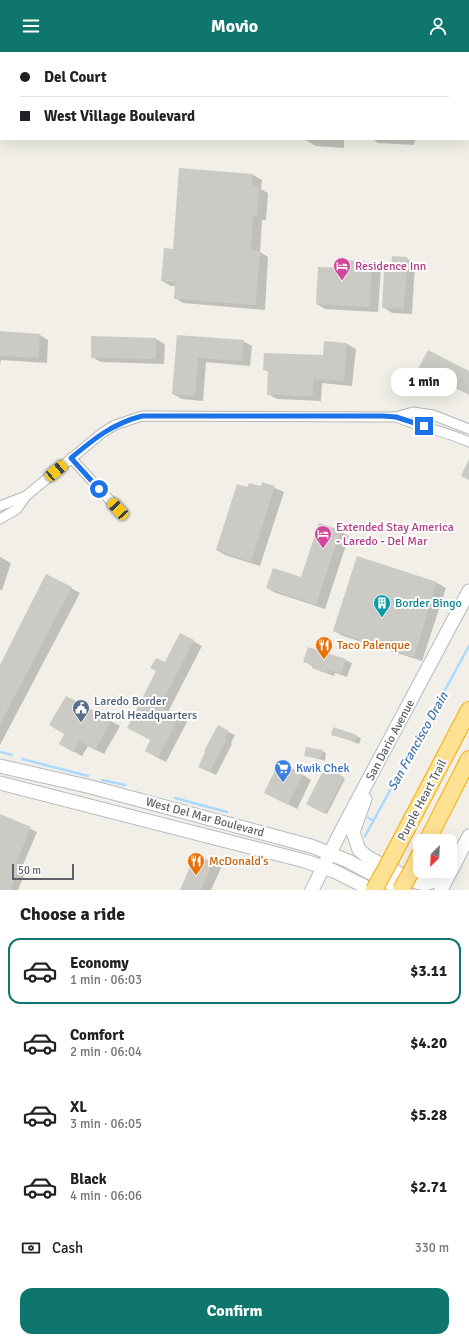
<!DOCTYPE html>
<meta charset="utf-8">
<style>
body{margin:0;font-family:Signika,sans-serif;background:#f6f6f6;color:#202124;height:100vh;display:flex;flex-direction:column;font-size:15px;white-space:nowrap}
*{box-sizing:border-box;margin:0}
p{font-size:13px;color:#757577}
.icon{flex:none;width:22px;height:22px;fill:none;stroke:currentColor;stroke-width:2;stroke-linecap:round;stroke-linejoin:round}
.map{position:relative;height:838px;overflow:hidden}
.side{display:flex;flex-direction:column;background:#fff;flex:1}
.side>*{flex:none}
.banner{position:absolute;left:0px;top:0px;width:469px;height:88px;box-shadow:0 4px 16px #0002;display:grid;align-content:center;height:88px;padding:0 20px;background:#fff}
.needle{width:26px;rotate:204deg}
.fabs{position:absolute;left:413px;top:782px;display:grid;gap:8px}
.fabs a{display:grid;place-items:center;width:44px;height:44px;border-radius:8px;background:#fff;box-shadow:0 4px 16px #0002;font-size:20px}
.scale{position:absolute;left:12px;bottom:10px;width:62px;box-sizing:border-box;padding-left:4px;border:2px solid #5f6368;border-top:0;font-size:11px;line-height:14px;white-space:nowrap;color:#5f6368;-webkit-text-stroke:3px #fff;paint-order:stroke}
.end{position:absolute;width:18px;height:18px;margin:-9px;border:5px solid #1a73e8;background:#fff;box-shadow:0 0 0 2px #fff}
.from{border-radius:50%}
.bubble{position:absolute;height:28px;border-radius:12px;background:#fff;box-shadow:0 4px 16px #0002;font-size:13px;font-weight:700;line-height:28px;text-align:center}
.car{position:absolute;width:12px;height:24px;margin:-12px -6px;border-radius:5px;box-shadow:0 0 3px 1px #0007;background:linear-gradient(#f5c518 24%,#345 0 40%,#f5c518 0 76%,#345 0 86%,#f5c518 0)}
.banner b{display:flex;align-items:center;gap:14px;height:38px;font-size:15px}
.banner b+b{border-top:1px solid #e0e0e0}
.banner i{width:10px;height:10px;background:#202124}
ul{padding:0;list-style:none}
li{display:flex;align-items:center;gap:12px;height:66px;margin:0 8px 6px;padding:0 12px;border:2px solid transparent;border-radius:12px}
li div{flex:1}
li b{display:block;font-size:15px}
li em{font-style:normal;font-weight:700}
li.current{border-color:#0f766e}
li>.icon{width:36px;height:36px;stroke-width:1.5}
h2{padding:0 20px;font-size:18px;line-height:48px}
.pay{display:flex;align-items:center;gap:10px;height:44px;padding:0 20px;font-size:15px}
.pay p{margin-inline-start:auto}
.button{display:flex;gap:8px;margin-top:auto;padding:8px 20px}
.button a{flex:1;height:46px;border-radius:12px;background:#0f766e;color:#fff;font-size:16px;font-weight:700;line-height:46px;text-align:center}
header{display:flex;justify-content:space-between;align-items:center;height:52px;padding:0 20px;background:#0f766e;color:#fff;font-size:18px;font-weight:700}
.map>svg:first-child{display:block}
</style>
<header><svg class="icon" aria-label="menu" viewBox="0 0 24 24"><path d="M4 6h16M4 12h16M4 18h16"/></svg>Movio<svg class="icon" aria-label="person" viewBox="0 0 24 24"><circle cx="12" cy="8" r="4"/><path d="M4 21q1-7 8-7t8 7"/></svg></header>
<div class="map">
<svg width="469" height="838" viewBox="0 0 469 838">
<rect width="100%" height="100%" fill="#f1efe8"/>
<g fill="#0003">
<path d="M284 0H421L284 1Z"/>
<path d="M307 87H344V96L316 94 307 89Z"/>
<path d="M372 87H415L414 93 378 91Z"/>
<path d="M253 123 262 128 261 137 268 141 266 168H262L260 200 268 205 265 258 183 251 175 246 176 234H171L162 229 174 198Z"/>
<path d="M406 206 415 211 412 262 392 261 383 255 392 220Z"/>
<path d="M346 209 372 211 381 216 378 260 325 257 317 252 346 218Z"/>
<path d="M0 280 40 283 48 288 47 311 1 308 0 313Z"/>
<path d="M178 284 243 289 252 294 250 314 206 310 203 349 182 347 173 342Z"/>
<path d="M156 287 165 292 164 312 101 310 92 305Z"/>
<path d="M347 292 356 297 352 334 322 331 321 349 277 347 268 342 269 320 264 318 324 304Z"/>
<path d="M263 431 284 440 260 514 225 503 217 498 248 436H261Z"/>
<path d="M340 479 349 484 325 557 276 541 267 536 302 526Z"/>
<path d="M0 505 11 511 2 538H0Z"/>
<path d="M357 506 437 531 446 536 422 609 343 584 334 579Z"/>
<path d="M46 523 80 541 0 693V615Z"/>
<path d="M180 582 202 594 168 660 187 670 166 710 154 704 151 688 165 612Z"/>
<path d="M345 608 352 611 347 625 335 621 334 624 320 619 304 609Z"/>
<path d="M66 645 120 674 104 702 88 694 82 704 60 692 66 681Z"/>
<path d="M334 676 361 686 359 692 332 682Z"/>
<path d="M228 680 235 683 231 691 232 692 216 723 206 718Z"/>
<path d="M322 699 326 701 325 709 305 703Z"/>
<path d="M325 717 345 727 327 762 307 752Z"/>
<path d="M303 723 311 728 297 757 274 745Z"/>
<path d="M0 763 37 780 22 815 26 818 18 838H0Z"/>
<path d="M212 811 221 816 211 838H181Z"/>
</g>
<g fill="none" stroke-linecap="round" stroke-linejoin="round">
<g stroke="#aadaff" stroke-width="2.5">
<path d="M0 700 12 703"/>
<path d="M22 707 88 724"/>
<path d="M102 728 125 733"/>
<path d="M175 746 227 760"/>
<path d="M368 766 374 769"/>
<path d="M365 784 469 594"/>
</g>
</g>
<g fill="#cccac5">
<path d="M179 116 253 122 252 134 259 135 257 164 253 163 251 198 260 199 256 253 174 247 175 230 161 229 164 196 173 197Z"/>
<path d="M392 204 407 205 404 257 382 256 384 219H391Z"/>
<path d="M345 208 372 210 370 255 316 252 318 215 345 216Z"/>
<path d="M0 279 40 282 38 306 0 304Z"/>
<path d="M177 283 244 288 242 309 198 306 195 344 172 342Z"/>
<path d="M91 284 156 286V307L91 306Z"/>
<path d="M324 289 347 291 344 329 313 327V344L267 343 268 318H263L264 301 323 303Z"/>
<path d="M428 298 469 319V343L418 317Z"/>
<path d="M469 407V428L461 424Z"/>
<path d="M262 430 275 434 251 510 216 498 237 432 247 435 249 431 261 434Z"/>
<path d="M319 471 341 478 316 553 266 536 273 516 301 525Z"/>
<path d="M357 504 437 530 414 605 333 579Z"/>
<path d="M46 522 72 535 0 672V613Z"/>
<path d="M180 581 194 588 160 655 179 665 158 706 145 699 150 688 127 676 156 619 150 616 156 606 165 610Z"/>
<path d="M308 595 346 607 341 622 329 618 328 621 312 616 313 613 303 610Z"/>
<path d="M66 644 112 668 95 698 79 689 73 700 59 692 64 682 49 673Z"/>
<path d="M218 673 229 679 225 687 226 688 224 693 209 720 198 715 205 700 204 699Z"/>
<path d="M333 675 357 683 355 690 331 683Z"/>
<path d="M306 695 323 698 320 707 304 704Z"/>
<path d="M279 710 303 722 288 753 264 741Z"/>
<path d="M325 715 344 725 325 762 306 752Z"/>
<path d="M0 762 31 775 16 811 21 813 10 838H0Z"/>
<path d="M195 803 213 810 201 838H180Z"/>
</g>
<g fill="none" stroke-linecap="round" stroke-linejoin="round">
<g stroke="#b5b8bc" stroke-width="11">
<g id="minor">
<path d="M396 365C420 375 445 379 469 390"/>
<path d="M71 406 118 457"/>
<path d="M0 454 26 444"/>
<path d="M0 467 17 457 26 444 102 381 115 373 142 364 396 365 413 360 433 363 469 377"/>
</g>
</g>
<g stroke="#b6babf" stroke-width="15">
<g id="secondary">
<path d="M0 714 91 735 311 794 348 809 402 838"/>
<path d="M0 731 305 809 334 819 372 838"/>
<path d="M365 747 353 780 359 798 369 806 416 830 425 832 434 829 444 819"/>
<path d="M312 838 340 781 469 539"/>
<path d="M441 838 469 784"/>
</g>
</g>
<g stroke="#f9ab00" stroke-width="18">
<g id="motorway">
<path d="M427 789 469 707"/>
<path d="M392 805 469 658"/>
<path d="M413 816 420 802"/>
</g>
</g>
<use href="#minor" stroke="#fff" stroke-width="9"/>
<use href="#secondary" stroke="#fff" stroke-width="13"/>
<use href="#motorway" stroke="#fde293" stroke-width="16"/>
<g stroke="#f9ab00" stroke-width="18" stroke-linecap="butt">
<g id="motorway-bridge">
<path d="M374 838 392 805"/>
<path d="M401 838 413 816"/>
</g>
</g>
<use href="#motorway-bridge" stroke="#fde293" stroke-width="16"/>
</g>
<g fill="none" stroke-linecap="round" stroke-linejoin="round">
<path stroke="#1a73e8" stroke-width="5" d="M99 437 71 406C95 386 112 372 142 364H383L396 365 424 374"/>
</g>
<defs>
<g id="hotel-pin" transform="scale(0.9)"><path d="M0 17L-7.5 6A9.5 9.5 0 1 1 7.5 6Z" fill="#d1479c" stroke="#fff"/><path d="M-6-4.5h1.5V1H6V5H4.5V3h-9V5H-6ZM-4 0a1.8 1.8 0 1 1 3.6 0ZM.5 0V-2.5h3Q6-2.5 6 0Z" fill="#fff"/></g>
<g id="building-pin" transform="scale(0.9)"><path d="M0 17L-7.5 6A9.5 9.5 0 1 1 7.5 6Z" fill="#0f9aa8" stroke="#fff"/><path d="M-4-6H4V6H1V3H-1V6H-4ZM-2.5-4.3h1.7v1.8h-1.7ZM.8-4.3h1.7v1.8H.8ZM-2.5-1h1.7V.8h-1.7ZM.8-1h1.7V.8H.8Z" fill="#fff"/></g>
<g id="restaurant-pin" transform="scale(0.9)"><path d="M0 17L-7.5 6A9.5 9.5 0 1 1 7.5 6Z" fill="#e8710a" stroke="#fff"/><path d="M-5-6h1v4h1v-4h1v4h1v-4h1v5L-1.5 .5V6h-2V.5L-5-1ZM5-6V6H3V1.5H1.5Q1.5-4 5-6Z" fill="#fff"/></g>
<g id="civic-pin" transform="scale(0.9)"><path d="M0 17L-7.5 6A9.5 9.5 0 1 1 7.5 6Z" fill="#5c6f8a" stroke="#fff"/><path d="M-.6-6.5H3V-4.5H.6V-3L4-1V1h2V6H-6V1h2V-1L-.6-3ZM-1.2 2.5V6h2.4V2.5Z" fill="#fff"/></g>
<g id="supermarket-pin" transform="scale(0.9)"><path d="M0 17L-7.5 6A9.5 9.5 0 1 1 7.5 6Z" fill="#3f7fe0" stroke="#fff"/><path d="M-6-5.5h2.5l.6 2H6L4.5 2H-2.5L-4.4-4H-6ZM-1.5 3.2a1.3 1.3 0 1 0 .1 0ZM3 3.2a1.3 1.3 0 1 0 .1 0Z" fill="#fff"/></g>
</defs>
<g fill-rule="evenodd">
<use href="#hotel-pin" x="342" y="214"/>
<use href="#hotel-pin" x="323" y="482"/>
<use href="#building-pin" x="382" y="551"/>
<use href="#restaurant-pin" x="324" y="593"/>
<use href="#civic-pin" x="81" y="656"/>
<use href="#supermarket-pin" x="283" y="716"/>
<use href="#restaurant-pin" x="196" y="809"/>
</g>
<g text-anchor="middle" stroke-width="4" stroke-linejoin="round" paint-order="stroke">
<g font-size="12" fill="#b23c85" stroke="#fff" text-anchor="start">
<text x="355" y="218">Residence Inn</text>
<text x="336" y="479">Extended Stay America<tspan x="336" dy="14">- Laredo - Del Mar</tspan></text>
</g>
<g font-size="12" fill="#0d838f" stroke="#fff" text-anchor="start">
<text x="395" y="555">Border Bingo</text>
</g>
<g font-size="12" fill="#c56008" stroke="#fff" text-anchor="start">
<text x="337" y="597">Taco Palenque</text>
<text x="209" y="813">McDonald's</text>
</g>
<g font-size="12" fill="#4e5e75" stroke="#fff" text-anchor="start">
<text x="94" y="653">Laredo Border<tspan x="94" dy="14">Patrol Headquarters</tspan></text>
</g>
<g font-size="12" fill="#5f6368" stroke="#fff">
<text transform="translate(390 688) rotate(-62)" y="4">San Dario Avenue</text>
<text transform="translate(422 748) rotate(-62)" y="4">Purple Heart Trail</text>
<text transform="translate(205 765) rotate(15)" y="4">West Del Mar Boulevard</text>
</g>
<g font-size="12" fill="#366cbe" stroke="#fff" text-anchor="start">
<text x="296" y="720">Kwik Chek</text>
</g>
<g font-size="13" font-style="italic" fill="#4174aa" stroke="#fff">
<text transform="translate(417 689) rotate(-61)" y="5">San Francisco Drain</text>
</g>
</g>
</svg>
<div class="fabs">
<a><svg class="needle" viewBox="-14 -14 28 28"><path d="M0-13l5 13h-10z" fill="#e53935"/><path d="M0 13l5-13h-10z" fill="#757577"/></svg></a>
</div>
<div class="scale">50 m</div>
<i class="end from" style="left:99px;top:437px"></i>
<i class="end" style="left:424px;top:374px"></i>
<div class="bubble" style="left:391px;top:316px;width:66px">1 min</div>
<i class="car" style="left:56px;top:419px;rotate:50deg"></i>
<i class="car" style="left:118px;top:457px;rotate:317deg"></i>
<div class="banner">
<b><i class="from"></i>Del Court</b>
<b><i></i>West Village Boulevard</b>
</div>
</div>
<section class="side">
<h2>Choose a ride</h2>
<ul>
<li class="current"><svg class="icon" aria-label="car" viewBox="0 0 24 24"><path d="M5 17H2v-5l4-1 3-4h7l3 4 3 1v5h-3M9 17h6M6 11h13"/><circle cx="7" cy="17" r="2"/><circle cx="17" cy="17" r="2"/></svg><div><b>Economy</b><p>1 min · 06:03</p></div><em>$3.11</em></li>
<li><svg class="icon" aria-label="car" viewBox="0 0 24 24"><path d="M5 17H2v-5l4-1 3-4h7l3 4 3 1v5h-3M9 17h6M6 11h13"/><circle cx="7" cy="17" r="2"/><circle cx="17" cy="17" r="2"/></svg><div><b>Comfort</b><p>2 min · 06:04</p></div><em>$4.20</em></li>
<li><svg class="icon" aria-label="car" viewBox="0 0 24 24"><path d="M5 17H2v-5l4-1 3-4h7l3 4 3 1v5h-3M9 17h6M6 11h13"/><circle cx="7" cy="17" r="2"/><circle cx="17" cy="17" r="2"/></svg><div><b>XL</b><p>3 min · 06:05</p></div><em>$5.28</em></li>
<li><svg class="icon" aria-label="car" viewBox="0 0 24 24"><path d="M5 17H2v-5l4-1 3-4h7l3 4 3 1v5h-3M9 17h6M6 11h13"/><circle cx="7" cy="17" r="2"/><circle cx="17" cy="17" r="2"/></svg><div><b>Black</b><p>4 min · 06:06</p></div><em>$2.71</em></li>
</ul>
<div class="pay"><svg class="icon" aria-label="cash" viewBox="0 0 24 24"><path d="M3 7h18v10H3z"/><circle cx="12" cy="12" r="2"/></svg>Cash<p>330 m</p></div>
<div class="button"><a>Confirm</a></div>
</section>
